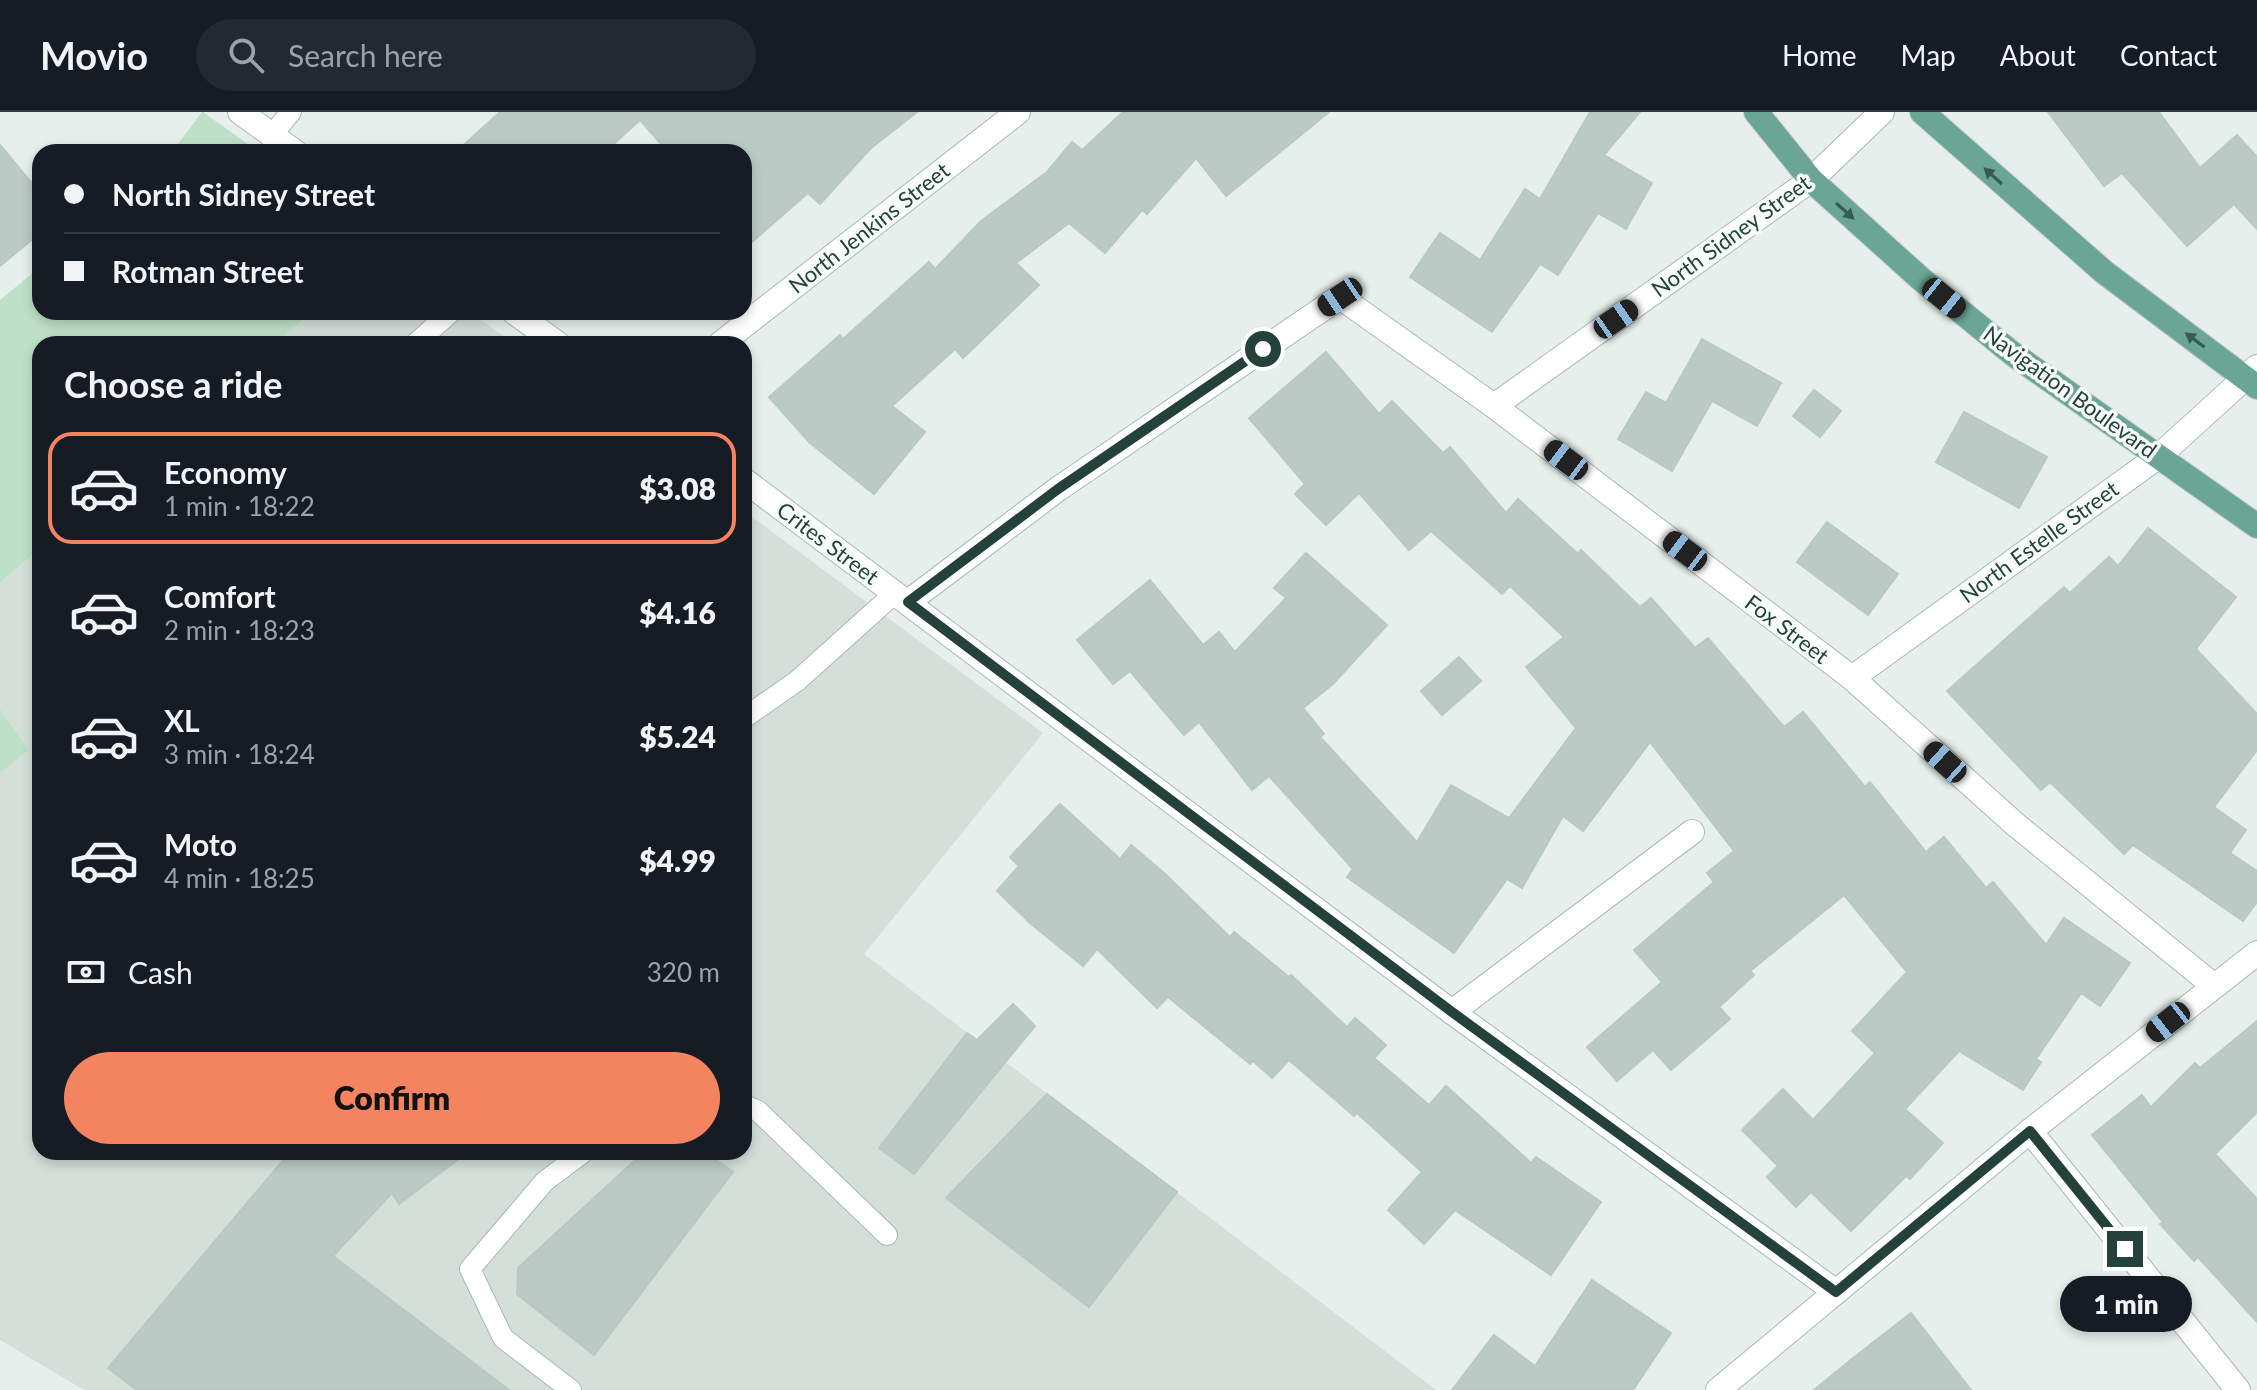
<!DOCTYPE html>
<meta charset="utf-8">
<style>
body{margin:0;font-family:Lato,sans-serif;background:#242831;color:#f1f3f6;height:100vh;display:flex;flex-direction:column;font-size:30px;white-space:nowrap}
*{box-sizing:border-box;margin:0}
p{font-size:26px;color:#9ea1a6}
.icon{flex:none;width:44px;height:44px;fill:none;stroke:currentColor;stroke-width:2;stroke-linecap:round;stroke-linejoin:round}
.map{position:relative;flex:1;overflow:hidden}
.sheet{position:absolute;left:32px;top:224px;width:720px;height:824px;display:flex;flex-direction:column;background:#171b24;border-radius:24px;box-shadow:0 4px 12px #0003}
.sheet>*{flex:none}
.top-card{position:absolute;left:32px;top:32px;width:720px;height:176px;border-radius:24px;box-shadow:0 4px 12px #0003;display:grid;align-content:center;height:176px;padding:0 32px;background:#171b24}
.end{position:absolute;width:36px;height:36px;margin:-18px;border:10px solid #24423a;background:#fff;box-shadow:0 0 0 4px #fff}
.from{border-radius:50%}
.bubble{position:absolute;height:56px;border-radius:28px;background:#171b24;box-shadow:0 4px 12px #0003;font-size:26px;font-weight:800;line-height:56px;text-align:center}
.car{position:absolute;width:24px;height:48px;margin:-24px -12px;border-radius:10px;box-shadow:0 0 6px 2px #0007;background:linear-gradient(#222 24%,#8ab4d8 0 40%,#222 0 76%,#8ab4d8 0 86%,#222 0)}
.top-card b{display:flex;align-items:center;gap:28px;height:76px;font-size:30px}
.top-card b+b{border-top:2px solid #363941}
.top-card i{width:20px;height:20px;background:#f1f3f6}
ul{padding:0;list-style:none}
li{display:flex;align-items:center;gap:24px;height:112px;margin:0 16px 12px;padding:0 16px;border:4px solid transparent;border-radius:24px}
li div{flex:1}
li b{display:block;font-size:30px}
li em{font-style:normal;font-weight:800}
li.current{border-color:#f4845f}
li>.icon{width:72px;height:72px;stroke-width:1.5}
h2{padding:0 32px;font-size:36px;line-height:96px}
.pay{display:flex;align-items:center;gap:20px;height:88px;padding:0 32px;font-size:30px}
.pay p{margin-inline-start:auto}
.button{display:flex;gap:16px;margin-top:auto;padding:16px 32px}
.button a{flex:1;height:92px;border-radius:48px;background:#f4845f;color:#111;font-size:32px;font-weight:800;line-height:92px;text-align:center}
header{display:flex;align-items:center;gap:48px;box-sizing:border-box;height:112px;padding:0 40px;background:#171b24;border-bottom:2px solid #363941}
header strong{font-size:38px}
nav{display:flex;gap:44px;margin-inline-start:auto;font-size:28px}
.search{width:560px;height:72px;background:#242831;display:flex;align-items:center;gap:20px;box-sizing:border-box;padding:0 28px;border-radius:44px;color:#9ea1a6;font-size:30px}
.map>svg:first-child{display:block}
</style>
<header>
<strong>Movio</strong>
<div class="search"><svg class="icon" aria-label="search" viewBox="0 0 24 24"><circle cx="10" cy="10" r="6"/><path d="M15 15l6 6"/></svg>Search here</div>
<nav><a>Home</a><a>Map</a><a>About</a><a>Contact</a></nav>
</header>
<div class="map">
<svg width="2257" height="1278" viewBox="0 0 2257 1278">
<rect width="100%" height="100%" fill="#e6efeb"/>
<g fill="#d4dfda">
<path d="M312 200H470L514 232H275Z"/>
<path d="M744 399 1043 621 864 842 1436 1278H84L0 1228V661L29 638 0 597V471L40 436V1040H744Z"/>
</g>
<g fill="#bfe0c8">
<path d="M202 0H203L259 40H172Z"/>
<path d="M40 155V200H312L275 232H40V436L0 471V188Z"/>
<path d="M0 597 29 638 0 661Z"/>
</g>
<g fill="#bbcac4" stroke="#b8c9c2" stroke-width="2">
<path d="M500 0H917L870 37 820 92 808 81 744 137V40H668L640 8 605 40H456Z"/>
<path d="M1123 0H1329L1226 84 1196 46 1147 102 1142 98 1105 141 1069 111 1016 151 1039 173 963 246 955 237 892 294 925 320 874 382 810 331 769 285 840 223 843 227 929 150 935 157 981 109 1047 60 1072 30 1082 38Z"/>
<path d="M1590 0H1640L1604 43 1652 71 1626 117 1598 101 1558 163 1540 152 1492 220 1410 165 1440 121 1480 148 1525 77 1540 87Z"/>
<path d="M2048 0H2159L2200 56 2237 23 2257 45V117L2234 92 2187 134 2122 61 2104 74Z"/>
<path d="M0 33 40 81V121L0 154Z"/>
<path d="M1702 227 1781 271 1757 314 1712 289 1672 359 1618 327 1646 280 1666 291Z"/>
<path d="M1326 240 1379 302 1392 289 1443 341 1450 335 1506 401 1518 387 1578 442 1581 438 1640 495 1651 486 1695 536 1708 526 1784 615 1803 600 1865 675 1870 670 1926 740 1944 725 1986 776 1993 770 2046 833 2064 806 2130 851 2100 894 2081 881 2036 947 2041 950 2023 978 1959 939 1905 997 1943 1031 1910 1067 1906 1064 1851 1119 1811 1080 1796 1095 1767 1065 1778 1054 1742 1018 1783 977 1813 1008 1875 941 1852 919 1907 860 1844 783 1750 859 1754 863 1719 895 1730 907 1671 958 1653 938 1617 969 1587 935 1662 870 1634 838 1714 770 1707 761 1734 739 1650 630 1583 719 1563 704 1522 776 1507 767 1454 841 1347 765 1353 757 1269 664 1252 678 1199 610 1184 623 1130 559 1113 572 1077 528 1150 468 1203 533 1219 520 1235 540 1286 486 1274 476 1306 441 1387 513 1333 572 1303 596 1324 622 1320 625 1417 730 1451 673 1509 706 1576 616 1526 555 1564 525 1510 474 1502 482 1431 419 1409 438 1359 381 1326 413 1295 382 1305 372 1249 306Z"/>
<path d="M1814 278 1841 299 1820 325 1793 304Z"/>
<path d="M1964 300 2047 345 2019 396 1936 350Z"/>
<path d="M1827 410 1898 462 1868 503 1797 450Z"/>
<path d="M2148 416 2236 485 2196 537 2257 602V638L2214 695 2246 718 2230 741 2257 759V790L2243 809 2133 733 2124 742 2050 670 2041 678 1947 579 2064 475 2070 481 2109 445 2118 454Z"/>
<path d="M1459 545 1481 569 1442 603 1421 579Z"/>
<path d="M1060 692 1120 747 1131 733 1163 760 1230 825 1234 820 1289 865 1291 863 1347 915 1355 906 1386 933 1374 946 1429 993 1446 974 1531 1051 1536 1045 1601 1090 1551 1163 1455 1098 1424 1132 1388 1098 1422 1060 1357 1001 1354 1004 1289 948 1272 966 1253 949 1250 952 1168 885 1157 896 1097 837 1083 854 1030 811 997 779 1019 754 1010 745Z"/>
<path d="M1013 892 1035 914 914 1062 879 1036 967 921 977 928Z"/>
<path d="M2257 909V1000L2215 1042 2257 1087V1210L2198 1145 2194 1149 2160 1112 2163 1110 2092 1023 2142 983 2151 995 2195 951 2200 956Z"/>
<path d="M1047 982 1177 1080 1089 1195 946 1086Z"/>
<path d="M290 1040H468L399 1092 392 1081 333 1144 509 1278H137L108 1256Z"/>
<path d="M644 1040H705L733 1060 594 1243 517 1182 518 1156Z"/>
<path d="M1592 1168 1671 1221 1633 1278H1452L1494 1223 1535 1254Z"/>
<path d="M1911 1201 1971 1278H1814L1852 1247Z"/>
</g>
<g fill="none" stroke-linecap="round" stroke-linejoin="round">
<g stroke="#a8b8b2" stroke-width="22">
<g id="lane">
<path d="M272 23 291 0"/>
<path d="M415 232 451 200"/>
<path d="M744 606 797 569 895 481"/>
<path d="M744 993 758 999 887 1123"/>
<path d="M571 1278 503 1226 470 1157 545 1069 584 1040"/>
</g>
</g>
<g stroke="#a8b8b2" stroke-width="26">
<g id="street">
<path d="M240 0 295 40"/>
<path d="M514 200 558 232"/>
<path d="M720 232 1018 0"/>
<path d="M1494 294 1811 68 1882 0"/>
<path d="M744 368 1452 900 1836 1180"/>
<path d="M908 490 1058 377 1340 185 1494 294 1852 566 2016 713 2213 873"/>
<path d="M1852 566 2159 344 2257 255"/>
<path d="M1452 900 1692 720"/>
<path d="M2030 1019 2238 1278"/>
<path d="M1718 1278 2030 1019 2257 841"/>
</g>
</g>
<g stroke="#c2cac8" stroke-width="26">
<g id="primary">
<path d="M1756 0 1811 68 1921 167 2013 242 2257 414"/>
<path d="M1922 0 2104 160 2257 275"/>
</g>
</g>
<use href="#lane" stroke="#fff" stroke-width="20"/>
<use href="#street" stroke="#fff" stroke-width="24"/>
<use href="#primary" stroke="#6aa596" stroke-width="24"/>
</g>
<defs><path id="oneway-solid" d="M-6-.8H1V-3.2L6.5 0L1 3.2V.8H-6Z" transform="scale(2)"/></defs>
<g fill="#365b51">
<use href="#oneway-solid" transform="translate(1993 64) rotate(-138)"/>
<use href="#oneway-solid" transform="translate(1845 99) rotate(42)"/>
<use href="#oneway-solid" transform="translate(2195 228) rotate(-143)"/>
</g>
<g fill="none" stroke-linecap="round" stroke-linejoin="round">
<path stroke="#24423a" stroke-width="10" d="M1263 237 1058 377 908 490 1452 900 1836 1180 2030 1019 2125 1137"/>
</g>
<g text-anchor="middle" stroke-width="7" stroke-linejoin="round" paint-order="stroke">
<g font-size="22" fill="#24423a" stroke="#f7fbf9">
<text transform="translate(869 116) rotate(-38)" y="8">North Jenkins Street</text>
<text transform="translate(1731 124) rotate(-36)" y="8">North Sidney Street</text>
<text transform="translate(2070 280) rotate(36)" y="8">Navigation Boulevard</text>
<text transform="translate(2039 430) rotate(-36)" y="8">North Estelle Street</text>
<text transform="translate(828 431) rotate(37)" y="8">Crites Street</text>
<text transform="translate(1787 517) rotate(37)" y="8">Fox Street</text>
</g>
</g>
</svg>
<i class="end from" style="left:1263px;top:237px"></i>
<i class="end" style="left:2125px;top:1137px"></i>
<div class="bubble" style="left:2060px;top:1164px;width:132px">1 min</div>
<i class="car" style="left:1340px;top:185px;rotate:236deg"></i>
<i class="car" style="left:1944px;top:186px;rotate:129deg"></i>
<i class="car" style="left:1616px;top:207px;rotate:55deg"></i>
<i class="car" style="left:1566px;top:348px;rotate:307deg"></i>
<i class="car" style="left:1685px;top:439px;rotate:307deg"></i>
<i class="car" style="left:1945px;top:650px;rotate:312deg"></i>
<i class="car" style="left:2168px;top:910px;rotate:232deg"></i>
<div class="top-card">
<b><i class="from"></i>North Sidney Street</b>
<b><i></i>Rotman Street</b>
</div>
<section class="sheet">
<h2>Choose a ride</h2>
<ul>
<li class="current"><svg class="icon" aria-label="car" viewBox="0 0 24 24"><path d="M5 17H2v-5l4-1 3-4h7l3 4 3 1v5h-3M9 17h6M6 11h13"/><circle cx="7" cy="17" r="2"/><circle cx="17" cy="17" r="2"/></svg><div><b>Economy</b><p>1 min · 18:22</p></div><em>$3.08</em></li>
<li><svg class="icon" aria-label="car" viewBox="0 0 24 24"><path d="M5 17H2v-5l4-1 3-4h7l3 4 3 1v5h-3M9 17h6M6 11h13"/><circle cx="7" cy="17" r="2"/><circle cx="17" cy="17" r="2"/></svg><div><b>Comfort</b><p>2 min · 18:23</p></div><em>$4.16</em></li>
<li><svg class="icon" aria-label="car" viewBox="0 0 24 24"><path d="M5 17H2v-5l4-1 3-4h7l3 4 3 1v5h-3M9 17h6M6 11h13"/><circle cx="7" cy="17" r="2"/><circle cx="17" cy="17" r="2"/></svg><div><b>XL</b><p>3 min · 18:24</p></div><em>$5.24</em></li>
<li><svg class="icon" aria-label="car" viewBox="0 0 24 24"><path d="M5 17H2v-5l4-1 3-4h7l3 4 3 1v5h-3M9 17h6M6 11h13"/><circle cx="7" cy="17" r="2"/><circle cx="17" cy="17" r="2"/></svg><div><b>Moto</b><p>4 min · 18:25</p></div><em>$4.99</em></li>
</ul>
<div class="pay"><svg class="icon" aria-label="cash" viewBox="0 0 24 24"><path d="M3 7h18v10H3z"/><circle cx="12" cy="12" r="2"/></svg>Cash<p>320 m</p></div>
<div class="button"><a>Confirm</a></div>
</section>
</div>
